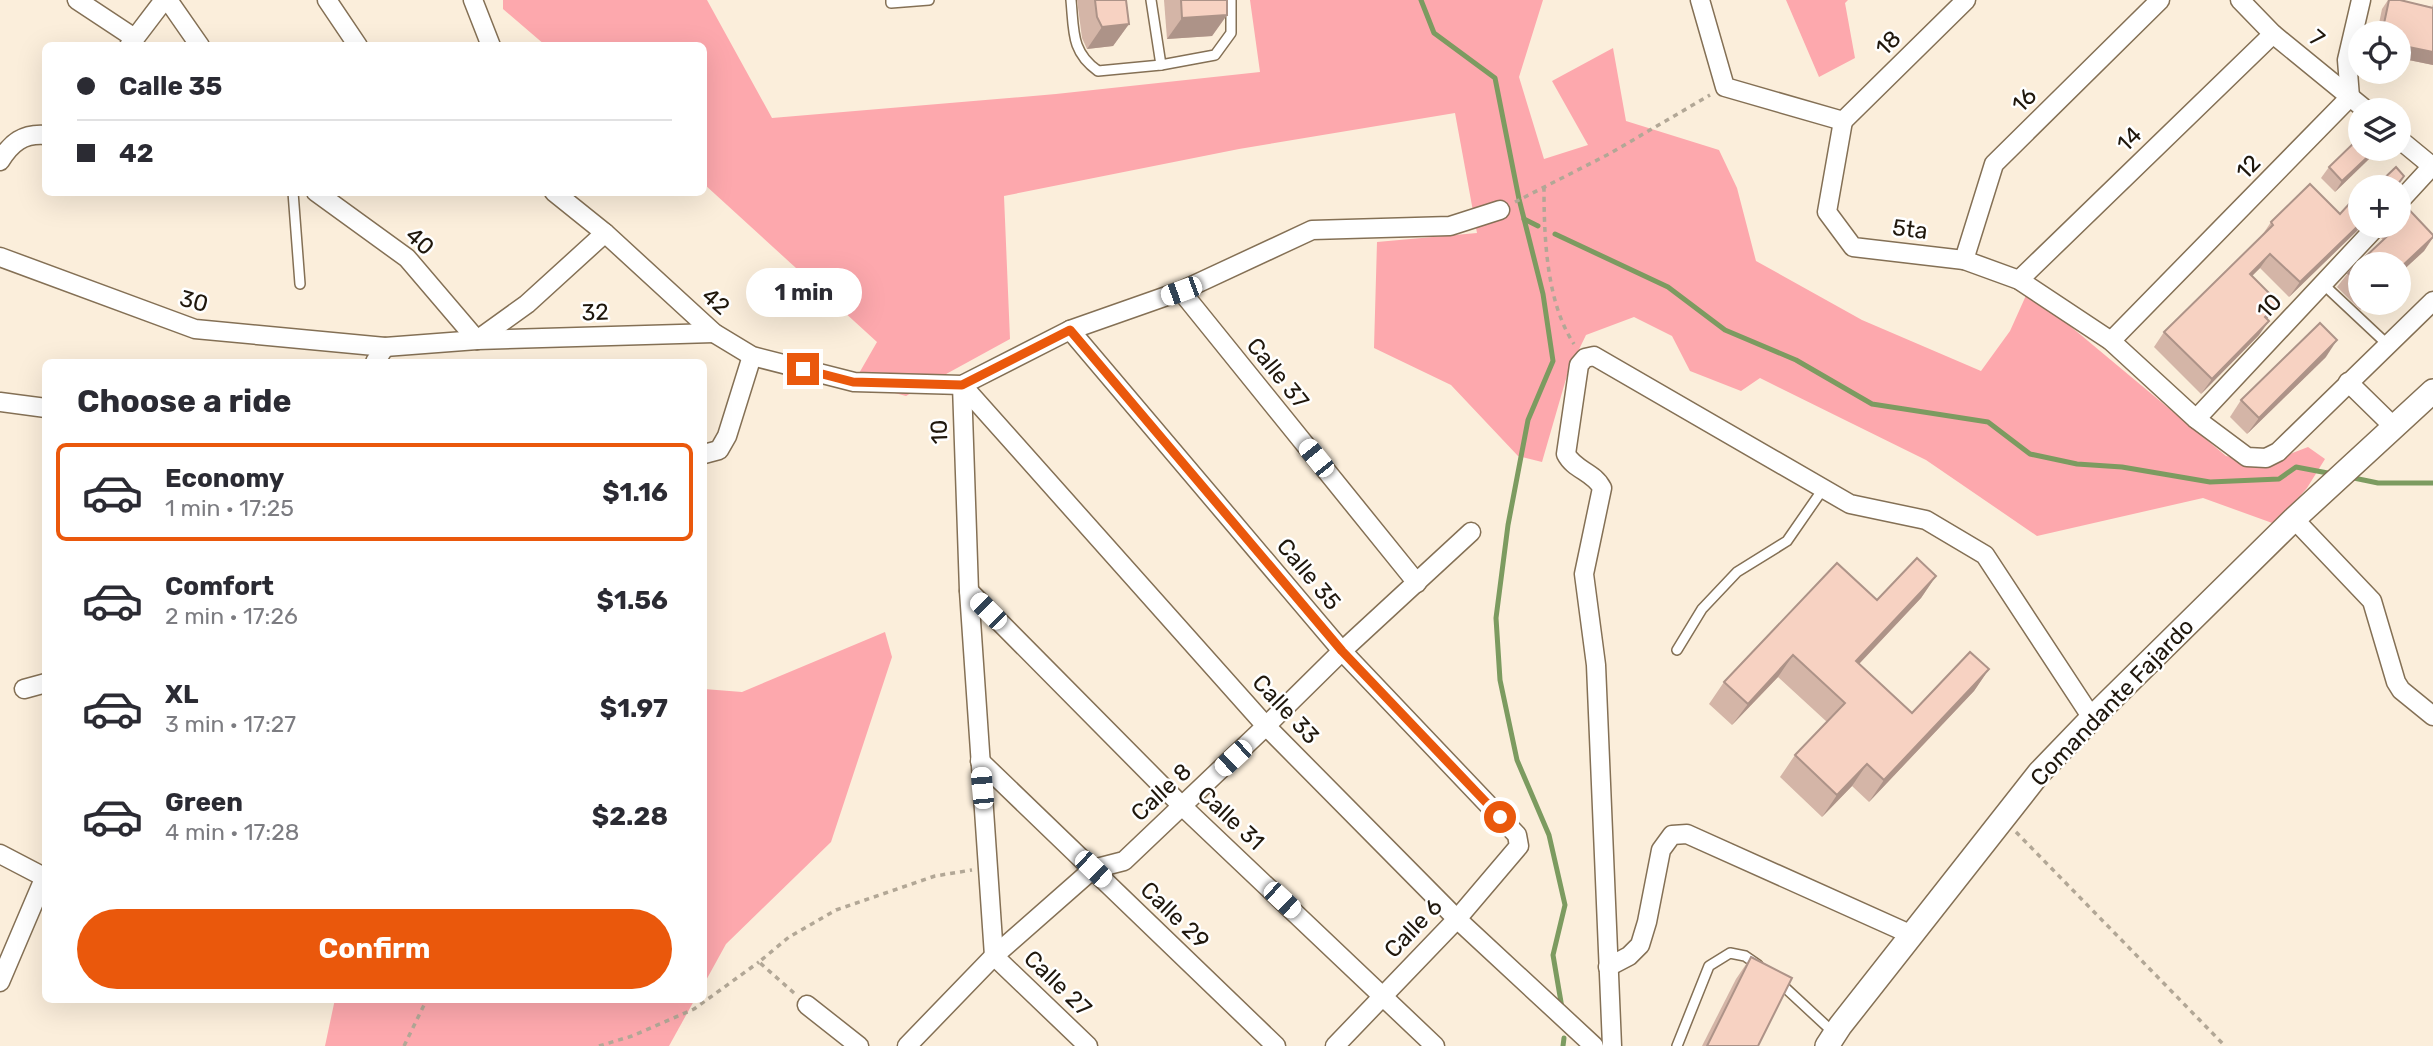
<!DOCTYPE html>
<meta charset="utf-8">
<style>
body{margin:0;font-family:Rubik,sans-serif;background:#f2f2f3;color:#2b2b33;height:100vh;display:flex;flex-direction:column;font-size:26px;white-space:nowrap}
*{box-sizing:border-box;margin:0}
p{font-size:23px;color:#7c7c81}
.icon{flex:none;width:38px;height:38px;fill:none;stroke:currentColor;stroke-width:2;stroke-linecap:round;stroke-linejoin:round}
.map{position:relative;flex:1;overflow:hidden}
.panel{position:absolute;left:42px;top:359px;width:665px;height:644px;display:flex;flex-direction:column;background:#fff;border-radius:10px;box-shadow:0 7px 28px #0002}
.panel>*{flex:none}
.guide{position:absolute;left:42px;top:42px;width:665px;height:154px;border-radius:10px;box-shadow:0 7px 28px #0002;display:grid;align-content:center;height:154px;padding:0 35px;background:#fff}
.controls{position:absolute;left:2348px;top:21px;display:grid;gap:14px}
.controls a{display:grid;place-items:center;width:63px;height:63px;border-radius:50%;background:#fff;box-shadow:0 7px 28px #0002;font-size:35px}
.end{position:absolute;width:32px;height:32px;margin:-16px;border:9px solid #ea580c;background:#fff;box-shadow:0 0 0 4px #fff}
.from{border-radius:50%}
.bubble{position:absolute;height:49px;border-radius:24px;background:#fff;box-shadow:0 7px 28px #0002;font-size:23px;font-weight:700;line-height:49px;text-align:center}
.car{position:absolute;width:21px;height:42px;margin:-21px -10px;border-radius:9px;box-shadow:0 0 5px 2px #0007;background:linear-gradient(#fff 24%,#345 0 40%,#fff 0 76%,#345 0 86%,#fff 0)}
.guide b{display:flex;align-items:center;gap:24px;height:66px;font-size:26px}
.guide b+b{border-top:2px solid #e1e1e2}
.guide i{width:18px;height:18px;background:#2b2b33}
ul{padding:0;list-style:none}
li{display:flex;align-items:center;gap:21px;height:98px;margin:0 14px 10px;padding:0 21px;border:4px solid transparent;border-radius:10px}
li div{flex:1}
li b{display:block;font-size:26px}
li em{font-style:normal;font-weight:700}
li.current{border-color:#ea580c}
li>.icon{width:63px;height:63px;stroke-width:1.5}
h2{padding:0 35px;font-size:32px;line-height:84px}
.primary-button{display:flex;gap:14px;margin-top:auto;padding:14px 35px}
.primary-button a{flex:1;height:80px;border-radius:42px;background:#ea580c;color:#fff;font-size:28px;font-weight:700;line-height:80px;text-align:center}
.map>svg:first-child{display:block}
</style>
<div class="map">
<svg width="2433" height="1046" viewBox="0 0 2433 1046">
<rect width="100%" height="100%" fill="#fbeedb"/>
<g fill="#fda8ad">
<path d="M503 0H707L772 118 1056 94 1260 72 1250 0H1543L1519 77 1544 159 1588 145 1552 81 1613 48 1626 121 1719 150 1737 188 1756 261 1862 320 1981 371 2010 331 2028 291 2226 456 2266 463 2308 447 2325 459 2307 488 2275 524 2203 498 2037 536 1926 460 1760 378 1741 391 1690 371 1672 336 1634 317 1586 335 1568 372 1542 462 1518 456 1451 385 1374 348 1377 242 1477 233 1455 113 1239 149 1004 196 1010 339 906 396 854 382 877 342 704 184V46L545 45 503 9Z"/>
<path d="M1786 0H1848L1845 3 1855 58 1819 77Z"/>
<path d="M885 632 892 657 831 842 726 944 704 984V689L742 692Z"/>
<path d="M335 999H695L669 1046H325Z"/>
</g>
<g fill="none" stroke-linecap="round" stroke-linejoin="round">
<g stroke="#7c9b60" stroke-width="5">
<path d="M1421 0 1434 33 1495 78 1519 199 1543 294 1553 361 1528 420 1508 525 1496 618 1500 680 1517 760 1549 835 1565 905 1553 955 1562 1008"/>
<path d="M1524 219 1538 226"/>
<path d="M1555 234 1668 287 1725 330 1796 360 1872 404 1988 422 2030 454 2077 464 2122 467 2210 482 2279 479 2296 467 2333 474"/>
<path d="M2349 477 2378 483H2433"/>
<path d="M1563 1046 1564 1038"/>
</g>
<g stroke="#847055" stroke-width="12">
<g id="service">
<path d="M891 0V3L929 0"/>
<path d="M1071 0C1074 31 1071 52 1098 71L1161 65 1215 55 1231 33V0"/>
<path d="M1151 0 1161 65"/>
<path d="M293 192 300 284"/>
<path d="M2323 284 2387 344"/>
<path d="M1677 650 1702 609 1737 572 1787 541 1823 489"/>
<path d="M1780 983 1834 1033"/>
<path d="M1677 1046 1709 966 1730 953 1745 956 1758 965"/>
</g>
</g>
<g stroke="#847055" stroke-width="21">
<g id="minor">
<path d="M77 0 133 37"/>
<path d="M168 0 200 46"/>
<path d="M327 0 358 46"/>
<path d="M473 0 491 46"/>
<path d="M1700 0 1725 87 1843 121"/>
<path d="M2240 0 2273 34 2366 110"/>
<path d="M129 46 164 0"/>
<path d="M1843 121 1827 212 1853 247 1964 260 2019 280 2111 341 2196 419 2247 457 2266 458 2278 452 2433 301"/>
<path d="M1843 121 1966 0"/>
<path d="M2399 139 2433 167"/>
<path d="M0 161C11 143 23 133 46 135"/>
<path d="M316 192 407 258 477 340"/>
<path d="M554 192 605 233 714 333 752 356 854 382 962 385 1070 330 1181 291 1312 230 1450 226 1500 210"/>
<path d="M2399 202 2433 165"/>
<path d="M0 257 195 329 385 347 477 340 714 333"/>
<path d="M1964 260 1994 164 2160 0"/>
<path d="M2019 280 2273 34"/>
<path d="M1181 291 1417 583"/>
<path d="M1070 330 1342 651 1517 835 1519 846 1457 919 1335 1046"/>
<path d="M477 340 527 304 605 233"/>
<path d="M2111 341 2350 97 2347 60 2361 0"/>
<path d="M375 362 385 347"/>
<path d="M2348 382 2394 427"/>
<path d="M962 385 1266 726 1457 919 1594 1046"/>
<path d="M962 385 969 591 994 956 1088 1046"/>
<path d="M0 402 46 408"/>
<path d="M2196 419 2377 226"/>
<path d="M704 454 719 450 727 436 752 356"/>
<path d="M2294 519 2372 601 2396 682 2401 690 2433 716"/>
<path d="M969 591 1182 806 1435 1046"/>
<path d="M24 689 46 683"/>
<path d="M980 761 1276 1046"/>
<path d="M0 854 46 878"/>
<path d="M1608 967 1629 956 1640 945 1647 922 1661 850 1672 835 1687 834 1912 935"/>
<path d="M0 982 46 874"/>
<path d="M807 1005 859 1046"/>
<path d="M907 1046 994 956 1093 869 1124 861 1266 726 1342 651 1471 532"/>
<path d="M1612 1046 1596 665 1584 574 1602 488C1594 472 1574 470 1566 454L1579 365 1585 358 1594 356 1850 504 1926 520 1985 555 2092 718"/>
</g>
</g>
<g stroke="#847055" stroke-width="26">
<path id="tertiary" d="M1827 1046 1840 1026 2039 773 2092 718 2294 519 2433 391"/>
</g>
<g stroke="#b2a796" stroke-width="3.5" stroke-dasharray="5 5" stroke-linecap="butt">
<path d="M1544 187C1544 236 1546 302 1574 344"/>
<path d="M1515 202 1609 154 1710 95"/>
<path d="M2016 832 2225 1046"/>
<path d="M794 993 759 962 789 937 836 910 935 876 972 870"/>
<path d="M404 1046 427 999"/>
<path d="M599 1046 632 1036 694 1009 759 962"/>
</g>
<use href="#service" stroke="#fff" stroke-width="9"/>
<use href="#minor" stroke="#fff" stroke-width="18"/>
<use href="#tertiary" stroke="#fff" stroke-width="23"/>
</g>
<g fill="#d4b5a7">
<path d="M1077 0H1126L1129 24 1113 46 1087 49 1082 38Z"/>
<path d="M1164 0H1227V15L1212 36 1167 39Z"/>
<path d="M2388 0H2400L2432 7 2433 4V65L2399 58V33H2377L2382 9Z"/>
<path d="M2370 158 2335 192 2321 178 2329 167Z"/>
<path d="M2340 214 2362 226 2289 297 2260 268 2252 276 2267 319 2259 335 2201 394 2154 347 2164 332 2261 237 2271 222Z"/>
<path d="M2388 226H2399L2433 235V238L2424 251 2399 274V264H2361V303H2368L2360 310 2337 287 2348 273 2383 240 2381 238 2388 229Z"/>
<path d="M2326 357 2247 434 2230 417 2241 400Z"/>
<path d="M1936 576 1921 598 1859 664 1912 713 1989 669 1974 691 1869 802 1852 786 1822 817 1780 777 1795 755 1827 722 1778 677 1732 725 1709 704 1724 682 1877 600Z"/>
<path d="M1751 957 1758 1046H1702L1736 979Z"/>
</g>
<g fill="#ad9388">
<path d="M1227 15 1212 36 1167 39 1182 18Z"/>
<path d="M1129 24 1113 46 1087 49 1102 27Z"/>
<path d="M2399 45 2433 52V65L2399 58Z"/>
<path d="M2377 149 2370 158 2335 192 2342 181Z"/>
<path d="M2361 223V226H2362L2289 297 2300 282Z"/>
<path d="M2433 237 2424 251 2399 274V269Z"/>
<path d="M2270 254 2260 268 2240 288 2250 274Z"/>
<path d="M2279 303 2269 317 2255 331 2265 317Z"/>
<path d="M2269 321 2259 335 2201 394 2212 379Z"/>
<path d="M2337 340 2326 357 2247 434 2259 418Z"/>
<path d="M1936 576 1921 598 1841 683 1856 661Z"/>
<path d="M1793 655 1778 677 1732 725 1748 704Z"/>
<path d="M1989 669 1974 691 1869 802 1884 780Z"/>
<path d="M1867 764 1852 786 1822 817 1837 795Z"/>
</g>
<g fill="#f7d2c2" stroke="#ad9388" stroke-width="2">
<path d="M1095 0H1126L1129 24 1102 27 1097 17Z"/>
<path d="M1181 0H1227V15L1182 18Z"/>
<path d="M2389 0H2400L2433 8V52L2399 45V33H2382Z"/>
<path d="M2361 136V149H2376L2342 181 2329 167Z"/>
<path d="M2396 167 2404 176 2398 184 2399 187H2375Z"/>
<path d="M2310 184 2340 214 2349 204 2354 208 2361 202V223L2300 282 2270 254 2250 274 2279 303 2265 317 2269 321 2212 379 2164 332 2273 225 2271 222Z"/>
<path d="M2399 199 2433 235V237L2399 269V264H2361V285L2348 273 2396 228 2393 226H2399Z"/>
<path d="M2320 323 2337 340 2259 418 2241 400Z"/>
<path d="M1917 558 1936 576 1856 661 1912 713 1970 652 1989 669 1884 780 1867 764 1837 795 1795 755 1845 703 1793 655 1748 704 1724 682 1837 563 1877 600Z"/>
<path d="M1751 957 1792 978 1758 1046H1707Z"/>
</g>
<g fill="none" stroke-linecap="round" stroke-linejoin="round">
<path stroke="#ea580c" stroke-width="9" d="M803 369 853 382 962 385 1070 330 1342 651 1500 817"/>
</g>
<g text-anchor="middle" stroke-width="5" stroke-linejoin="round" paint-order="stroke">
<g font-size="23" fill="#1f170c" stroke="#fff">
<text transform="translate(2317 38) rotate(40)" y="8">7</text>
<text transform="translate(1888 43) rotate(-45)" y="8">18</text>
<text transform="translate(2024 100) rotate(-45)" y="8">16</text>
<text transform="translate(2129 139) rotate(-44)" y="8">14</text>
<text transform="translate(2248 167) rotate(-46)" y="8">12</text>
<text transform="translate(1910 229) rotate(7)" y="8">5ta</text>
<text transform="translate(420 241) rotate(42)" y="8">40</text>
<text transform="translate(194 301) rotate(15)" y="8">30</text>
<text transform="translate(716 301) rotate(41)" y="8">42</text>
<text transform="translate(2269 306) rotate(-47)" y="8">10</text>
<text transform="translate(595 312) rotate(-2)" y="8">32</text>
<text transform="translate(1278 373) rotate(51)" y="8">Calle 37</text>
<text transform="translate(939 432) rotate(-92)" y="8">10</text>
<text transform="translate(1309 574) rotate(50)" y="8">Calle 35</text>
<text transform="translate(2112 702) rotate(-46)" y="8">Comandante Fajardo</text>
<text transform="translate(1286 709) rotate(47)" y="8">Calle 33</text>
<text transform="translate(1161 792) rotate(-43)" y="8">Calle 8</text>
<text transform="translate(1231 818) rotate(43)" y="8">Calle 31</text>
<text transform="translate(1175 915) rotate(44)" y="8">Calle 29</text>
<text transform="translate(1413 928) rotate(-46)" y="8">Calle 6</text>
<text transform="translate(1058 983) rotate(44)" y="8">Calle 27</text>
</g>
</g>
</svg>
<div class="controls">
<a><svg class="icon" aria-label="locate" viewBox="0 0 24 24"><circle cx="12" cy="12" r="6"/><path d="M12 2v4M12 18v4M2 12h4M18 12h4"/></svg></a>
<a><svg class="icon" aria-label="layers" viewBox="0 0 24 24"><path d="M12 4l9 5-9 5-9-5zM3 14l9 5 9-5"/></svg></a>
<a>+</a>
<a>−</a>
</div>
<i class="end from" style="left:1500px;top:817px"></i>
<i class="end" style="left:803px;top:369px"></i>
<div class="bubble" style="left:746px;top:268px;width:116px">1 min</div>
<i class="car" style="left:1181px;top:291px;rotate:250deg"></i>
<i class="car" style="left:1316px;top:458px;rotate:321deg"></i>
<i class="car" style="left:988px;top:611px;rotate:315deg"></i>
<i class="car" style="left:1233px;top:758px;rotate:227deg"></i>
<i class="car" style="left:982px;top:788px;rotate:355deg"></i>
<i class="car" style="left:1093px;top:869px;rotate:134deg"></i>
<i class="car" style="left:1282px;top:900px;rotate:133deg"></i>
<div class="guide">
<b><i class="from"></i>Calle 35</b>
<b><i></i>42</b>
</div>
<section class="panel">
<h2>Choose a ride</h2>
<ul>
<li class="current"><svg class="icon" aria-label="car" viewBox="0 0 24 24"><path d="M5 17H2v-5l4-1 3-4h7l3 4 3 1v5h-3M9 17h6M6 11h13"/><circle cx="7" cy="17" r="2"/><circle cx="17" cy="17" r="2"/></svg><div><b>Economy</b><p>1 min · 17:25</p></div><em>$1.16</em></li>
<li><svg class="icon" aria-label="car" viewBox="0 0 24 24"><path d="M5 17H2v-5l4-1 3-4h7l3 4 3 1v5h-3M9 17h6M6 11h13"/><circle cx="7" cy="17" r="2"/><circle cx="17" cy="17" r="2"/></svg><div><b>Comfort</b><p>2 min · 17:26</p></div><em>$1.56</em></li>
<li><svg class="icon" aria-label="car" viewBox="0 0 24 24"><path d="M5 17H2v-5l4-1 3-4h7l3 4 3 1v5h-3M9 17h6M6 11h13"/><circle cx="7" cy="17" r="2"/><circle cx="17" cy="17" r="2"/></svg><div><b>XL</b><p>3 min · 17:27</p></div><em>$1.97</em></li>
<li><svg class="icon" aria-label="car" viewBox="0 0 24 24"><path d="M5 17H2v-5l4-1 3-4h7l3 4 3 1v5h-3M9 17h6M6 11h13"/><circle cx="7" cy="17" r="2"/><circle cx="17" cy="17" r="2"/></svg><div><b>Green</b><p>4 min · 17:28</p></div><em>$2.28</em></li>
</ul>
<div class="primary-button"><a>Confirm</a></div>
</section>
</div>
